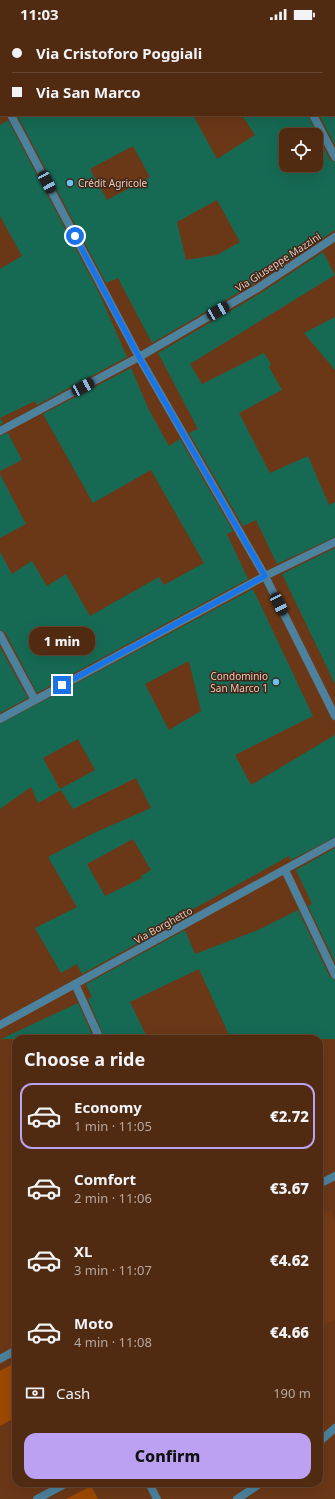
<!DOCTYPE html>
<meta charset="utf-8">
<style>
body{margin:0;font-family:"Noto Sans",sans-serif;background:#5a361f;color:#f1f3f6;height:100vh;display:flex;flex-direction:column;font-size:15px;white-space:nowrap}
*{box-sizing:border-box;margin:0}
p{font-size:13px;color:#b4a79f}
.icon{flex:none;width:22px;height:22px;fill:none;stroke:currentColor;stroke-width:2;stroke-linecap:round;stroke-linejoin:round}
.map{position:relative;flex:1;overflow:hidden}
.side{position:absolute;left:12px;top:1007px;width:311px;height:452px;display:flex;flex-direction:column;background:#502a11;border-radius:12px;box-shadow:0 4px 16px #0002,0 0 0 1px #674631}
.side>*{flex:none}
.top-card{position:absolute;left:0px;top:0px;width:335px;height:88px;box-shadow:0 4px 16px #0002,0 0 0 1px #674631;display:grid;align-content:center;height:88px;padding:0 12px;background:#502a11}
.fabs{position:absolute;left:279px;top:100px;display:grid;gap:8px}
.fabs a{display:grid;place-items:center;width:44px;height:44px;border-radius:8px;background:#502a11;box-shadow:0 4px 16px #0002,0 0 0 1px #674631;font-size:20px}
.end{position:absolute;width:18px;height:18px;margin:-9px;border:5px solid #1a73e8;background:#fff;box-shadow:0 0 0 2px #fff}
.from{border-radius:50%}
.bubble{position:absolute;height:28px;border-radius:12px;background:#502a11;box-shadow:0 4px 16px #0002,0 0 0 1px #674631;font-size:13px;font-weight:800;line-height:28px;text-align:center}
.car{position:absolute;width:12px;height:24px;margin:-12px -6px;border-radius:5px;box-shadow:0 0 3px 1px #0007;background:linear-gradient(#222 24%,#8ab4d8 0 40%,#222 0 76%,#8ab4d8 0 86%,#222 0)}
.top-card b{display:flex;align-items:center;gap:14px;height:38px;font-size:15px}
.top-card b+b{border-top:1px solid #674631}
.top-card i{width:10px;height:10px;background:#f1f3f6}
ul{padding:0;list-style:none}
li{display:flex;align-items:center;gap:12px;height:66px;margin:0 8px 6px;padding:0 4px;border:2px solid transparent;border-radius:12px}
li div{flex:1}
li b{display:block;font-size:15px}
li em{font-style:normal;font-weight:800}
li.on{border-color:#bca0f2}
li>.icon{width:36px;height:36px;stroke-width:1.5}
h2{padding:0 12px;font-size:18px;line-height:48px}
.pay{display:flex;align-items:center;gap:10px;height:44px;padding:0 12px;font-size:15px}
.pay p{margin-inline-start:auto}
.cta{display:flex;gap:8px;margin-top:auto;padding:8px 12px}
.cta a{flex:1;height:46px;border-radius:12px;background:#bca0f2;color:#111;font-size:16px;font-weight:800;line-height:46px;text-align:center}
.status{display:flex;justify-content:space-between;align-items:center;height:28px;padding:0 20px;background:#502a11;direction:ltr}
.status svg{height:11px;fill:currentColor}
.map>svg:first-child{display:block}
</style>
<div class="status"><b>11:03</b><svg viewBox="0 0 49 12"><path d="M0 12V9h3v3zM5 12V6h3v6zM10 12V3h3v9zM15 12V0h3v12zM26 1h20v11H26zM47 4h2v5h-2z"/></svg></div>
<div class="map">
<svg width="335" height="1471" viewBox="0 0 335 1471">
<rect width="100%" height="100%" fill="#6b3817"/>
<path fill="#763c16" d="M331 1182 335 1193V1292L319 1299V1187Z"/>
<g fill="#9e4900">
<path d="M16 1334V1389L0 1398V1343Z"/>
<path d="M91 1458 98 1471H66Z"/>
</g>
<g fill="#166a54" fill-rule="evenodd">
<path d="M17 87H193L217 131 255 107 242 87H308L330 132 335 134V202L255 255 152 315 118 250 106 255ZM286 107H316V137H286ZM133 118 150 149 107 172 90 141ZM217 172 240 214 217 227 186 232 177 194Z"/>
<path d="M319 87H335V117Z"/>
<path d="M8 92 99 265 127 329 37 377 35 373 0 390 3 395 0 397V241L22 228 0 188V97Z"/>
<path d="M323 224 335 247 190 336 202 356 264 325 271 336 269 339 282 362 239 385 270 445 308 428 329 477 335 474V509L277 536 256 492 243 498 189 405 198 401 158 325 261 265Z"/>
<path d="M335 289V342L304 305Z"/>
<path d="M131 340 149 382 169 418 180 411 233 503 227 506 248 551 37 665 5 604 0 602V524L12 546 32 533 47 558 66 546 90 588 159 549 164 557 204 535 151 442 93 475 43 386Z"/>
<path d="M8 405 22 432 0 443V408Z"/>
<path d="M0 446 26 496 0 510Z"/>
<path d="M335 520V656L282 546Z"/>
<path d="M253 561 313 688 235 727 251 757 335 707V809L291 832 289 828 179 889 180 892 82 946 77 936 61 945 35 900 77 879 48 829 94 805 151 780 136 750 73 781 61 762 38 775 31 759 0 781V696ZM189 633 201 683 169 702 145 656ZM78 711 95 742 60 761 43 730ZM133 811 151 842 141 848 142 850 105 868 87 836Z"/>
<path d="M0 619 28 670 0 685Z"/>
<path d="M335 820V934L308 878 312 876 296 842Z"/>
<path d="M298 882 330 949 335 952V1011H231L199 941 130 974 148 1011H105L88 971 92 969 86 956 185 902 195 926 258 902Z"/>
<path d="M78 975 94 1011H1Z"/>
</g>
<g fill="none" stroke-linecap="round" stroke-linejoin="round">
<path stroke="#4c829d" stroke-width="8" d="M37 1471 67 1455"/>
<path stroke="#4c829d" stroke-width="8" d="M0 84 1 83"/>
<g stroke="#4c829d" stroke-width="8">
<path d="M268 0 269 1"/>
<path d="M138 1 139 0"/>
<path d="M0 62 1 64"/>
<path d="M11 87 139 329 265 548 335 688"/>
<path d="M313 87 335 129"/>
<path d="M0 403 139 329 258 260 335 209"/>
<path d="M0 607 35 672"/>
<path d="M0 691 265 548 335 514"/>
<path d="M285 842 335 947"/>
<path d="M75 956 100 1011"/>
<path d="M0 997 335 814"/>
<path d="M319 1156 335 1148"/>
<path d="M0 1331 16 1322"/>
<path d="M319 1414 335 1400"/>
<path d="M149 1455 157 1471"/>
<path d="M237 1471 261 1455"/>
</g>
</g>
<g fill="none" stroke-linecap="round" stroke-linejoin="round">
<path stroke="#1a73e8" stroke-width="5" d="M62 657 265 548 139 329 75 208"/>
</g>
<g fill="#67c4f0" stroke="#3f271a" stroke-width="1.5">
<circle cx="70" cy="155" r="4"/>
<circle cx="276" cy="654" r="4"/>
</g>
<g text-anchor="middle" stroke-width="3" stroke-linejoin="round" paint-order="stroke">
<g font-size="10" fill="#eacbba" stroke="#3f271a" text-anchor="start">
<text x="78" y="159">Crédit Agricole</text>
<text x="268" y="652" text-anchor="end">Condominio<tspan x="268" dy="12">San Marco 1</tspan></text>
</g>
<g font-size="10" fill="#eacbba" stroke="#3f271a">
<text transform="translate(278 234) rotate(-33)" y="4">Via Giuseppe Mazzini</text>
<text transform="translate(163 897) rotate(-29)" y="4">Via Borghetto</text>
</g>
</g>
</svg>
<div class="fabs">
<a><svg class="icon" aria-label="locate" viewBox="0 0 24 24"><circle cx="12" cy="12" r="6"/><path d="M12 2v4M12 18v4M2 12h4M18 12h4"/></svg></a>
</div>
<i class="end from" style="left:75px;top:208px"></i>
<i class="end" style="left:62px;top:657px"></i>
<div class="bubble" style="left:29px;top:599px;width:66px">1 min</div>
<i class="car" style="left:47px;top:154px;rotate:152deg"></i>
<i class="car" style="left:218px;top:283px;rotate:60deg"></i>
<i class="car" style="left:83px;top:359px;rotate:62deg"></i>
<i class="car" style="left:279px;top:576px;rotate:153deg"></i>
<div class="top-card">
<b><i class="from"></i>Via Cristoforo Poggiali</b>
<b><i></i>Via San Marco</b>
</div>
<section class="side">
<h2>Choose a ride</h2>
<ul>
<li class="on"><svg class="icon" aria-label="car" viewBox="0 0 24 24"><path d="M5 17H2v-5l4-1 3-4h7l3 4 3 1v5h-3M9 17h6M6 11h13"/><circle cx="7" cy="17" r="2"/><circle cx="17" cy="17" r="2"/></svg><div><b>Economy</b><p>1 min · 11:05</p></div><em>€2.72</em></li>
<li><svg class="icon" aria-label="car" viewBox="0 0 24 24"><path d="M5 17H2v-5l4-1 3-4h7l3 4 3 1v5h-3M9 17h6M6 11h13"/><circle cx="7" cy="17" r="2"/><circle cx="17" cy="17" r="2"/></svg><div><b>Comfort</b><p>2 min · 11:06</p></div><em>€3.67</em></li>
<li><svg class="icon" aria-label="car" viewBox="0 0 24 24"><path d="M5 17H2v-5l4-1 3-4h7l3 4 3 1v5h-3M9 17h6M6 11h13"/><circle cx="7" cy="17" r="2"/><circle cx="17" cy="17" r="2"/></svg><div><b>XL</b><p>3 min · 11:07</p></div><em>€4.62</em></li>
<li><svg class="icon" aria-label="car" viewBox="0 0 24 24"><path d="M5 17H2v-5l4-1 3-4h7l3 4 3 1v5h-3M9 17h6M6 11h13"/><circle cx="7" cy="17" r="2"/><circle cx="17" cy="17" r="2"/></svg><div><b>Moto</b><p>4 min · 11:08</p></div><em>€4.66</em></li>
</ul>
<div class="pay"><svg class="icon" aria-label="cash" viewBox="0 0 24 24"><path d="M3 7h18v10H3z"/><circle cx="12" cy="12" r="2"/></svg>Cash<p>190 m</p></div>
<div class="cta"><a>Confirm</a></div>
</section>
</div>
